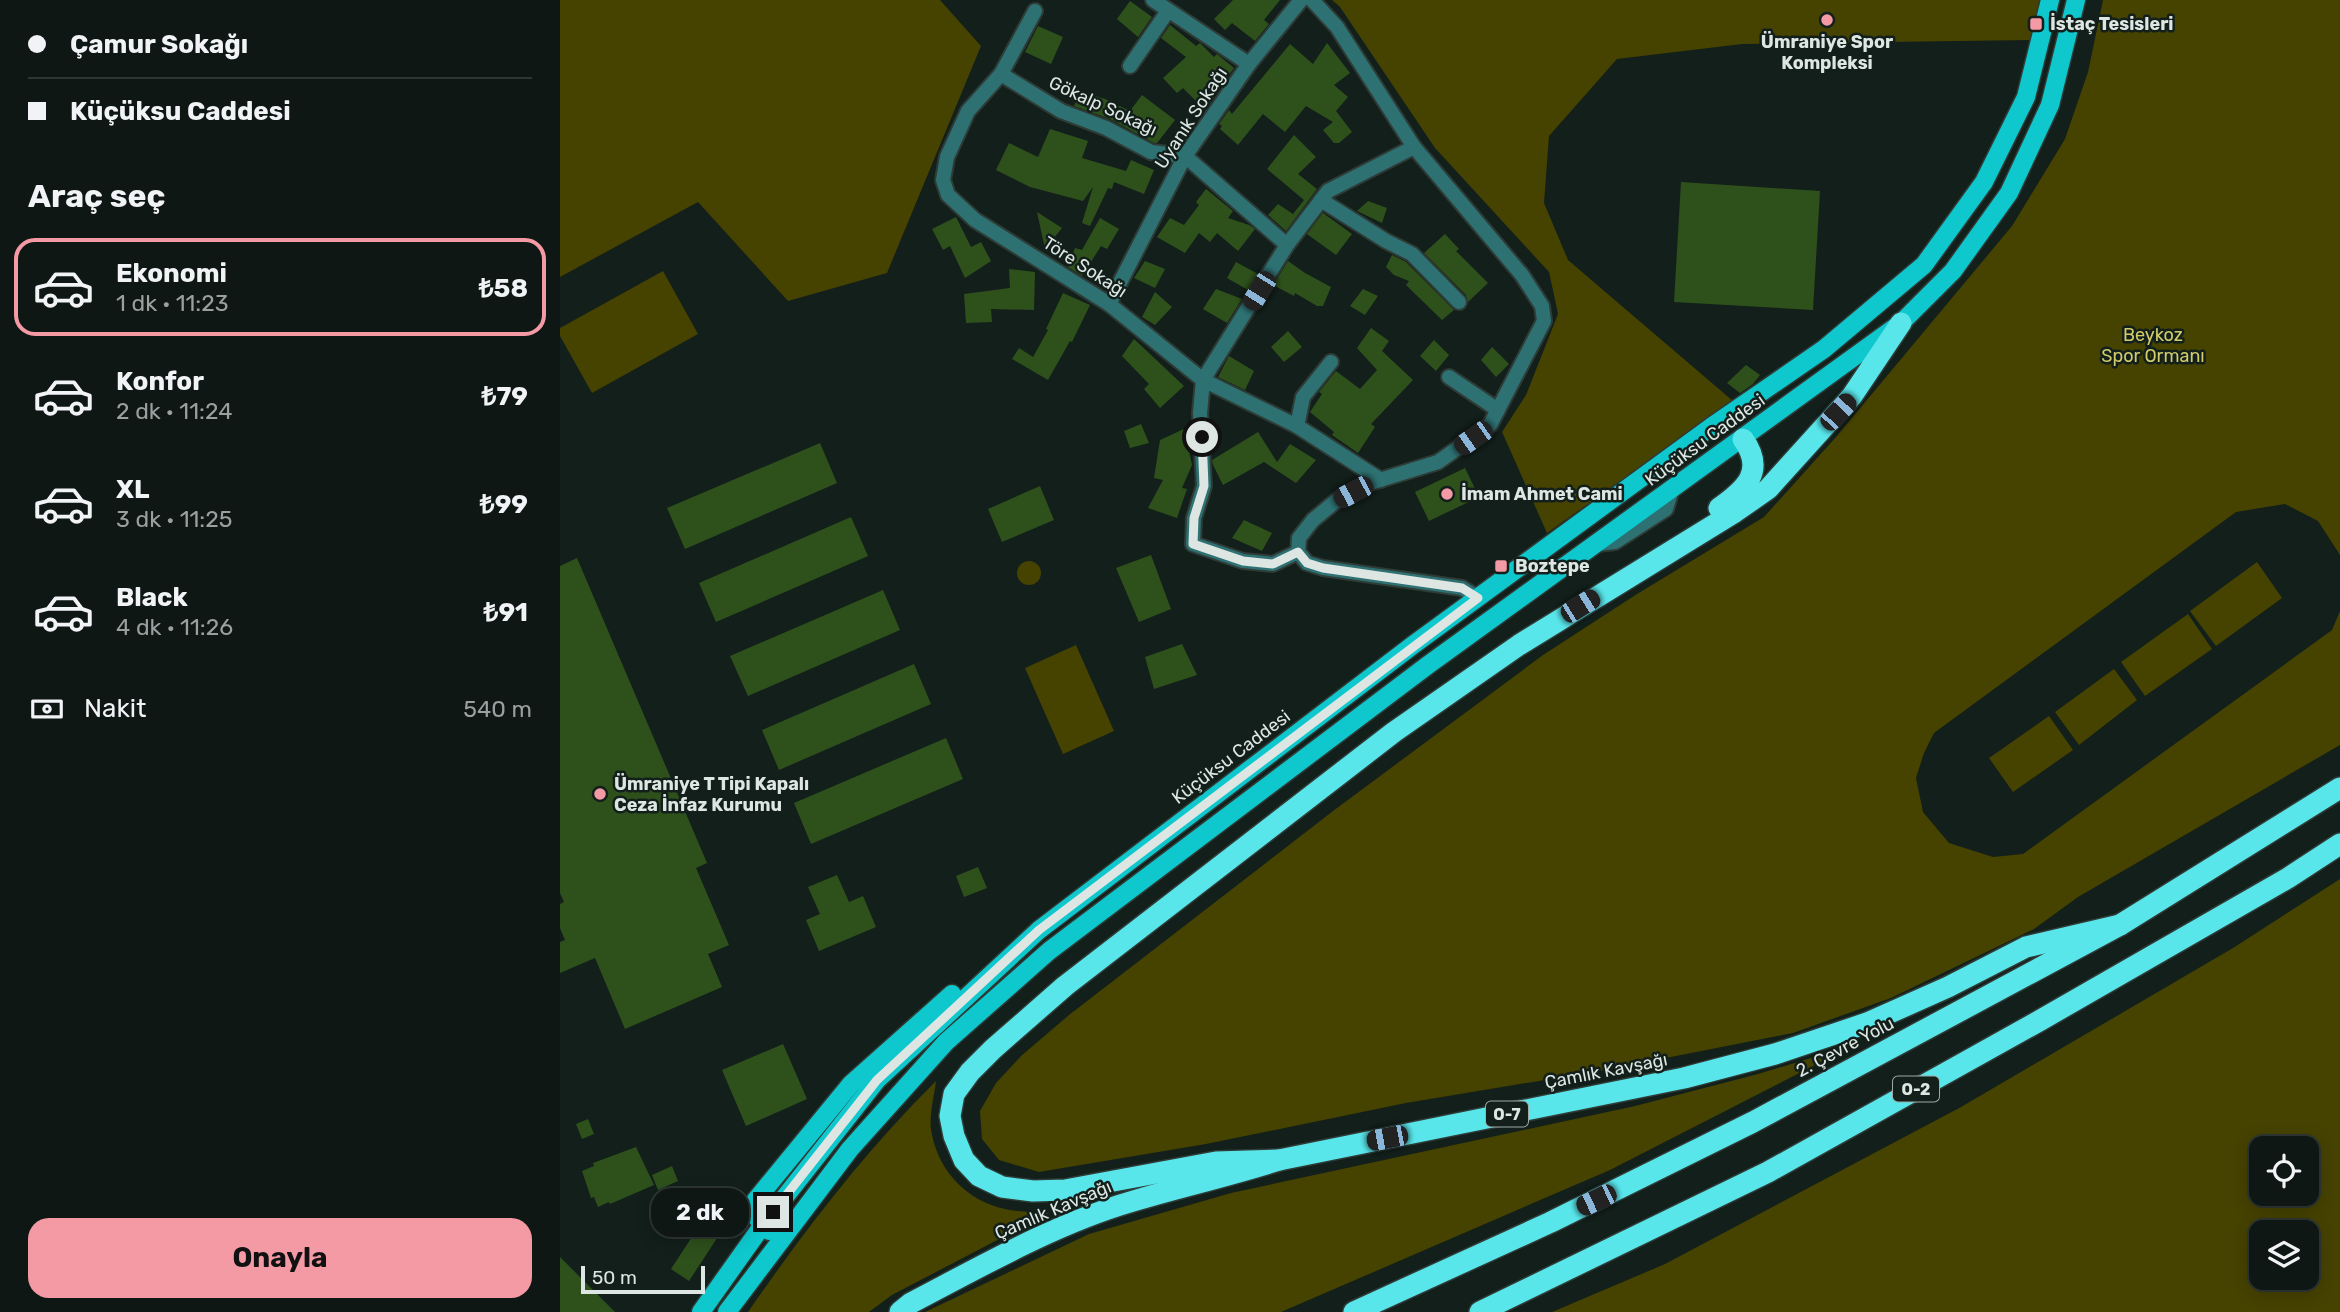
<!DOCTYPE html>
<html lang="tr">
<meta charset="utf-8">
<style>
body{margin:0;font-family:Rubik,sans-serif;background:#1c2422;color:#f1f3f6;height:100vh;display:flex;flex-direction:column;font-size:26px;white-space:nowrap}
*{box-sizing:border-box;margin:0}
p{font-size:23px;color:#9b9fa0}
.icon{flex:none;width:38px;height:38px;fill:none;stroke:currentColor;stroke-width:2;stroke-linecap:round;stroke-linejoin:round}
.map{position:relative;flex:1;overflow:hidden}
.drawer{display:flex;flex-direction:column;background:#0e1714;width:560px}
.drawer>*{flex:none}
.guide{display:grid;align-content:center;height:154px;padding:0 28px;background:#0e1714}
.controls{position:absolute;left:1689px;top:1136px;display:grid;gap:14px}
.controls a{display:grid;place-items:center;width:70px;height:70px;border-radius:14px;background:#0e1714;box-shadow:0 4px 18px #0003,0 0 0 2px #2e3634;font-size:35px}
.scale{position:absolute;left:21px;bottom:18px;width:124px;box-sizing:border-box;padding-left:7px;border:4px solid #dde6e2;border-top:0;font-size:19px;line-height:24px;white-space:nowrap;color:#dde6e2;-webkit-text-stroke:5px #121f1a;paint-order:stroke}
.end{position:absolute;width:32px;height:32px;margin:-16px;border:9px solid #dde6e2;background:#111;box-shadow:0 0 0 4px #111}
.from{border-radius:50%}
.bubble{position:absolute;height:49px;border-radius:21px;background:#0e1714;box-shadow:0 4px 18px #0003,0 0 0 2px #2e3634;font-size:23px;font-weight:700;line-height:49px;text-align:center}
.car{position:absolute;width:21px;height:42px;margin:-21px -10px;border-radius:9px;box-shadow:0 0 5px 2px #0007;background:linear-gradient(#222 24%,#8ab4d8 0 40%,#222 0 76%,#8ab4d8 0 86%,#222 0)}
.guide b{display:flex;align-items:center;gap:24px;height:66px;font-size:26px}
.guide b+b{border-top:2px solid #2e3634}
.guide i{width:18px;height:18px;background:#f1f3f6}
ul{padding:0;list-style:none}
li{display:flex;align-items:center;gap:21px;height:98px;margin:0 14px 10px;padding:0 14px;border:4px solid transparent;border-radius:21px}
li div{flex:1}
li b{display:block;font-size:26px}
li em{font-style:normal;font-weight:700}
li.selected{border-color:#f49aa4}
li>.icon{width:63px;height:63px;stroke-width:1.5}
h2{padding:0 28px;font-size:32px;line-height:84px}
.pay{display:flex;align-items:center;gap:18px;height:77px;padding:0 28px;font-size:26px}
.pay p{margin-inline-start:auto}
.button{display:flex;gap:14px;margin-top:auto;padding:14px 28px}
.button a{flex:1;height:80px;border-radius:21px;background:#f49aa4;color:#111;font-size:28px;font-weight:700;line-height:80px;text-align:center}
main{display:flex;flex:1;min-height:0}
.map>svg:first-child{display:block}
</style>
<main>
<section class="drawer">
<div class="guide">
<b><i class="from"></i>Çamur Sokağı</b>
<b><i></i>Küçüksu Caddesi</b>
</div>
<h2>Araç seç</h2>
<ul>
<li class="selected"><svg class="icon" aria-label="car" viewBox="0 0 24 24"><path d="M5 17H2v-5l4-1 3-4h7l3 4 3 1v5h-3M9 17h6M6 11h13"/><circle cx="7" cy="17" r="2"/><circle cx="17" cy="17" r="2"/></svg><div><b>Ekonomi</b><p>1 dk · 11:23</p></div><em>₺58</em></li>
<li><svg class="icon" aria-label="car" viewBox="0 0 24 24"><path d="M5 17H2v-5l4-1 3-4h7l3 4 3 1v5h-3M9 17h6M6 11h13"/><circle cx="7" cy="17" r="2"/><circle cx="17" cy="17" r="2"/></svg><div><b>Konfor</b><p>2 dk · 11:24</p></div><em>₺79</em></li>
<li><svg class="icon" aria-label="car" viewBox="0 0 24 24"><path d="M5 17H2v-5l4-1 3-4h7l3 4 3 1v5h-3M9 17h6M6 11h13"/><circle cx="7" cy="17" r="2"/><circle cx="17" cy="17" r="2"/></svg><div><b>XL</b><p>3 dk · 11:25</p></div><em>₺99</em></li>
<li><svg class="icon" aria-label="car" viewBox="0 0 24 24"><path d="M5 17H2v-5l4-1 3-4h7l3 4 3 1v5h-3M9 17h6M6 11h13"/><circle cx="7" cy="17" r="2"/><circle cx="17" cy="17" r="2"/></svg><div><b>Black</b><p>4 dk · 11:26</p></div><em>₺91</em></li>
</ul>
<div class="pay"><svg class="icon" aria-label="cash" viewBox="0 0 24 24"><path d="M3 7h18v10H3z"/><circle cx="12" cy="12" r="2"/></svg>Nakit<p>540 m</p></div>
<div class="button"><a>Onayla</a></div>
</section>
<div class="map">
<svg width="1780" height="1312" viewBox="0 0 1780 1312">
<rect width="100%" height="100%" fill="#121f1a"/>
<g fill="#464200" fill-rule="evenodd">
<path d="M0 0H380L421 46 327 273 228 301 138 202 0 277Z"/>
<path d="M772 0H1482L1472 40 1182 44 1057 59 989 136 984 203 1008 260 1173 401 987 533 942 432 966 395 998 314 989 272 875 148 780 7Z"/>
<path d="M1543 0H1780V555L1758 521 1725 504 1676 512 1374 733 1364 753 1356 778 1363 812 1389 843 1433 857 1463 854 1772 630 1780 611V745L1518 897 1474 929 1331 998 1233 1033 1045 1070 846 1103 646 1144 479 1172 439 1160 422 1139 420 1111 436 1083 461 1056 509 1015 773 811 983 655 1077 594 1204 517 1276 437 1452 226 1505 139 1528 72Z"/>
<path d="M103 271 138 334 32 393 0 336V328Z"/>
<circle cx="469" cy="573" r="12"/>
<path d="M1697 562 1722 598 1656 646 1630 611Z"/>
<path d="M1628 614 1652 649 1585 696 1561 662Z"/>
<path d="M516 645 554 731 503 754 465 668Z"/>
<path d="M1554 669 1577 700 1519 745 1495 712Z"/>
<path d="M1489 716 1513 750 1453 792 1429 758Z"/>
<path d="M1780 879V1312H992L1105 1264 1401 1107 1673 948ZM1701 1148H1746V1194H1701ZM1701 1232H1746V1278H1701Z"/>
<path d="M1294 1045 1050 1170 721 1312H365L529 1234 671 1193 1075 1106 1198 1074Z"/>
<path d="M376 1081C374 1098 368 1118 372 1135 380 1173 408 1201 445 1209 459 1212 475 1212 489 1213L332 1295 309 1312H188C244 1231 306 1150 376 1081Z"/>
</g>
<g fill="#2e511c">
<path d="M673 0H720L704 20 709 24 695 41 672 23 665 30 654 19Z"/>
<path d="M570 1 592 17 578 37 557 19Z"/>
<path d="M610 25 636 46 640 43 654 57 657 54 674 68 664 82 652 93 655 96 645 110 623 88 617 93 603 78 626 57 601 38Z"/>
<path d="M478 26 503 37 491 64 465 52Z"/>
<path d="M767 43 790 73 774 85 788 97 776 111 792 132 779 143H774L763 130 773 122 746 106 725 132 703 114 678 145 660 129 662 126 659 124 669 110 672 114 730 44 753 64Z"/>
<path d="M520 91 545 99 570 111 582 95 615 120 597 143H594L550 119 514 106Z"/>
<path d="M490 129 528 141 522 158 566 171 571 160 594 170 584 194 554 182 552 189 548 188 530 226 522 223 533 187 523 201 470 187 436 170 449 143 478 157Z"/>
<path d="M734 135 756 157 738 174 757 189 726 231 708 215 718 204 733 214 744 200 707 169Z"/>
<path d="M1121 182 1260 191 1253 310 1114 302Z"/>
<path d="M646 189 673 211 668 218 689 225 695 229 678 251 657 233 650 242 639 233 625 253 597 237 610 218 624 225 639 205 636 202Z"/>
<path d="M808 201 827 208 822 223 797 211Z"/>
<path d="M477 212 502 228 485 249Z"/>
<path d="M763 213 792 234 776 255 747 234Z"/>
<path d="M396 217 411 247 421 242 431 261 405 278 390 246 383 250 372 229Z"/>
<path d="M540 218 559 229 547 249 541 246 522 276 508 267 515 248 522 250Z"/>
<path d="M885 234 899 249 896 251 928 283 908 302 906 295 864 253Z"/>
<path d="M832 255 846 262 894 310 882 320 846 285 849 281 834 275 826 267Z"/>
<path d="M585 261 605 269 595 288 574 278Z"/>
<path d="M728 261 745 273 771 287 763 306H757L735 293 734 296 713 285Z"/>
<path d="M676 262 698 274 688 290 667 278Z"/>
<path d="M449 269 475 272 474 310 431 309 432 322 406 323 404 294 450 288Z"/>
<path d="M656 289 682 299 667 323 643 309Z"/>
<path d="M803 289 818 296 805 315 790 306Z"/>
<path d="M595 292 612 307 595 325 582 317Z"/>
<path d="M503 293 530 305 512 342 510 341 488 380 452 359 459 348 473 357 488 330 486 329Z"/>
<path d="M811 328 829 341 822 351 853 380 811 424 815 427 798 453 772 435 774 432 750 412 762 394 759 392 776 371 800 389 817 370 797 348Z"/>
<path d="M728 331 742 347 724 362 711 347Z"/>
<path d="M574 339 624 386 600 408 584 389 589 384 562 356Z"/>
<path d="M874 340 889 355 876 371 860 356Z"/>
<path d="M932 347 949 364 936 377 921 360Z"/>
<path d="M669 356 694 371 685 390 658 377Z"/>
<path d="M1186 365 1200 375 1193 384 1180 393 1167 383Z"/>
<path d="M581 424 589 443 570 448 564 431Z"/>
<path d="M624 429 632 465 622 488 627 489 617 518 588 508 603 480 594 478 600 440Z"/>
<path d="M698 432 717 462 730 444 756 460 736 483 704 462 663 485 653 465 652 460Z"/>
<path d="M260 443 277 483 125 549 107 508Z"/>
<path d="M905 468 919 497 869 521 855 492Z"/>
<path d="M480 486 494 520 442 542 428 509Z"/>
<path d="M291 517 308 556 156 622 139 583Z"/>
<path d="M684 520 712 533 702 551 672 538Z"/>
<path d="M591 555 611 609 579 622 556 568Z"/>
<path d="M17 558 147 863 136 868 169 945 148 954 162 987 65 1029 35 958 0 973V942L5 940 0 928V904L4 902 0 893V566Z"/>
<path d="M323 590 340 630 188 696 170 656Z"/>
<path d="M622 644 637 675 594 689 585 657Z"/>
<path d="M354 664 371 704 219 770 202 730Z"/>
<path d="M386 738 403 779 251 844 234 803Z"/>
<path d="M418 867 427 888 404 897 396 876Z"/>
<path d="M277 875 289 902 303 896 316 927 259 951 246 920 260 914 248 887Z"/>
<path d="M223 1044 247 1099 186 1126 162 1070Z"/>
<path d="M28 1119 34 1134 22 1139 16 1124Z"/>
<path d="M76 1147 94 1185 50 1204 49 1202 38 1207 34 1197 31 1198 22 1171 34 1166 33 1163Z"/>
<path d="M112 1166 118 1181 98 1190 92 1175Z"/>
<path d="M145 1217 163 1229 129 1281 111 1269Z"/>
<path d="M0 1257 55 1312H0Z"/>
</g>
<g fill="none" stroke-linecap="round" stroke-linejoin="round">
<g stroke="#2e3b36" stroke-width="18">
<g id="street">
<path d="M593 0 689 64"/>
<path d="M752 0 777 27 854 147 962 275 982 306 984 321 930 425 878 462 810 483 776 501 753 520 739 538 738 552 747 563 763 568 902 588 918 598"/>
<path d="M475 11 441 74 408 111 387 157 383 180 388 195 415 220 549 304 643 380 737 426 821 480"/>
<path d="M570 66 608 11"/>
<path d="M441 74 501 111 546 128 591 152 625 156 727 245"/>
<path d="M761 200 826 241 852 254 899 302"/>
<path d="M549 304 625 156 689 64 741 0"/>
<path d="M889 377 938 410"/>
<path d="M737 426 743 397 771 362"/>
<path d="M1037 544 1055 542 1106 509 1112 489"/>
<path d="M738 552 713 564 683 561 633 544 634 518 644 486 640 413 643 380 727 245 768 191 854 147"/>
</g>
</g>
<g stroke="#2e3b36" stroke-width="21">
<g id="primary">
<path d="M209 1231 197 1218 195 1201 291 1084 392 994"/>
<path d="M141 1312 202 1226 317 1080 479 930 853 645 1151 427 1264 349 1364 265 1424 182 1466 97 1490 0"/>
<path d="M167 1312 290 1149 386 1042 489 951 868 665 1341 323 1393 271 1449 193 1490 105 1516 0"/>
</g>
</g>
<g stroke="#2e3b36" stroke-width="24">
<g id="highway">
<path d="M1159 508C1186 489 1206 471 1183 439"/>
<path d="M719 1160 656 1162 505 1190 473 1191 442 1187 419 1176 404 1160 394 1136 390 1116 394 1094 410 1072 433 1049 505 986 834 732 959 645 1175 512 1208 489 1292 396 1341 323"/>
<path d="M340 1312 351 1303C420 1267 495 1224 570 1202 619 1187 670 1176 719 1160L1124 1078 1215 1054 1307 1023 1388 987 1466 947 1560 925"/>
<path d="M794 1312 991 1222 1193 1122 1560 925 1780 788"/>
<path d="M920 1312 1208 1172 1479 1021 1728 878 1780 844"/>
</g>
</g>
<use href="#street" stroke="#2e7173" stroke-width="14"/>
<use href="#primary" stroke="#0ec8ce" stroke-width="18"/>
<use href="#highway" stroke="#59e6eb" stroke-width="21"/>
</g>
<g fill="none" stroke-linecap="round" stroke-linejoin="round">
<path stroke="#dde6e2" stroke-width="9" d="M213 1212 317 1080 479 930 918 598 902 588 763 568 747 563 738 552 713 564 683 561 633 544 634 518 644 486 642 437"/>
</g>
<g fill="#f49aa4" stroke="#121f1a" stroke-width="2.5">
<circle cx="1267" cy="20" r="7"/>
<rect x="1469" y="17" width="14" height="14" rx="3.5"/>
<circle cx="887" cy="494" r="7"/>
<rect x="934" y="559" width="14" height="14" rx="3.5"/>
<circle cx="40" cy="794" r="7"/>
</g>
<g text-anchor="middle" stroke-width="5" stroke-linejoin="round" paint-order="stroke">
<g fill="#121f1a" stroke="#a0aaa6" stroke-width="2">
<rect x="1333" y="1076.5" width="46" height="25" rx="5"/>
<rect x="926" y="1101.5" width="42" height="25" rx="5"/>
</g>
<g font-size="16" font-weight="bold" fill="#dde6e2">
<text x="1356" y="1095">O-2</text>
<text x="947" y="1120">O-7</text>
</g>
<g font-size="18" font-weight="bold" fill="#dde6e2" stroke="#121f1a" text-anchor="start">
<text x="1490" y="30">İstaç Tesisleri</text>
<text x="1267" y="48" text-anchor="middle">Ümraniye Spor<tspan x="1267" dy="21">Kompleksi</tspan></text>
<text x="901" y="500">İmam Ahmet Cami</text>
<text x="955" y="572">Boztepe</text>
<text x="54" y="790">Ümraniye T Tipi Kapalı<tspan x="54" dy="21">Ceza İnfaz Kurumu</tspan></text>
</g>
<g font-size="18" fill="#dde6e2" stroke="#121f1a">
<text transform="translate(543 106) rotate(25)" y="6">Gökalp Sokağı</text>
<text transform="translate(631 118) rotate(-57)" y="6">Uyanık Sokağı</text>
<text transform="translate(525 267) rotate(33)" y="6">Töre Sokağı</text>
<text transform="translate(1145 440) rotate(-36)" y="6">Küçüksu Caddesi</text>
<text transform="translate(671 757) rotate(-37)" y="6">Küçüksu Caddesi</text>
<text transform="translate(1285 1047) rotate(-28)" y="6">2. Çevre Yolu</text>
<text transform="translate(1046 1071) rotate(-11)" y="6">Çamlık Kavşağı</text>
<text transform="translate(493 1210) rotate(-23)" y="6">Çamlık Kavşağı</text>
</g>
<g font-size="18" fill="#d1cb6a" stroke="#121f1a">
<text x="1593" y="341">Beykoz<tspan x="1593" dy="21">Spor Ormanı</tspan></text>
</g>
</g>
</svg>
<div class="controls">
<a><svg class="icon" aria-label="locate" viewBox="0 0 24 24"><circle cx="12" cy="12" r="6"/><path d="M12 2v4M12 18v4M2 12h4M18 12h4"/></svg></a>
<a><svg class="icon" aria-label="layers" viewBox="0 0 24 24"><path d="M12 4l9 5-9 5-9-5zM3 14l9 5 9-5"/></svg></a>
</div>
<div class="scale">50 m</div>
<i class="end from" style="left:642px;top:437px"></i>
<i class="end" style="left:213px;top:1212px"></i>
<div class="bubble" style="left:91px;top:1188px;width:98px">2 dk</div>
<i class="car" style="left:699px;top:291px;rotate:212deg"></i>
<i class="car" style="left:1278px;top:412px;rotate:43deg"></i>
<i class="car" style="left:913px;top:438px;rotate:235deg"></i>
<i class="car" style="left:793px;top:492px;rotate:242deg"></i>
<i class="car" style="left:1020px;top:606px;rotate:58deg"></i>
<i class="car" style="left:827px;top:1138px;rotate:259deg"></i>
<i class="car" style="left:1036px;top:1200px;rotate:244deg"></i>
</div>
</main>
